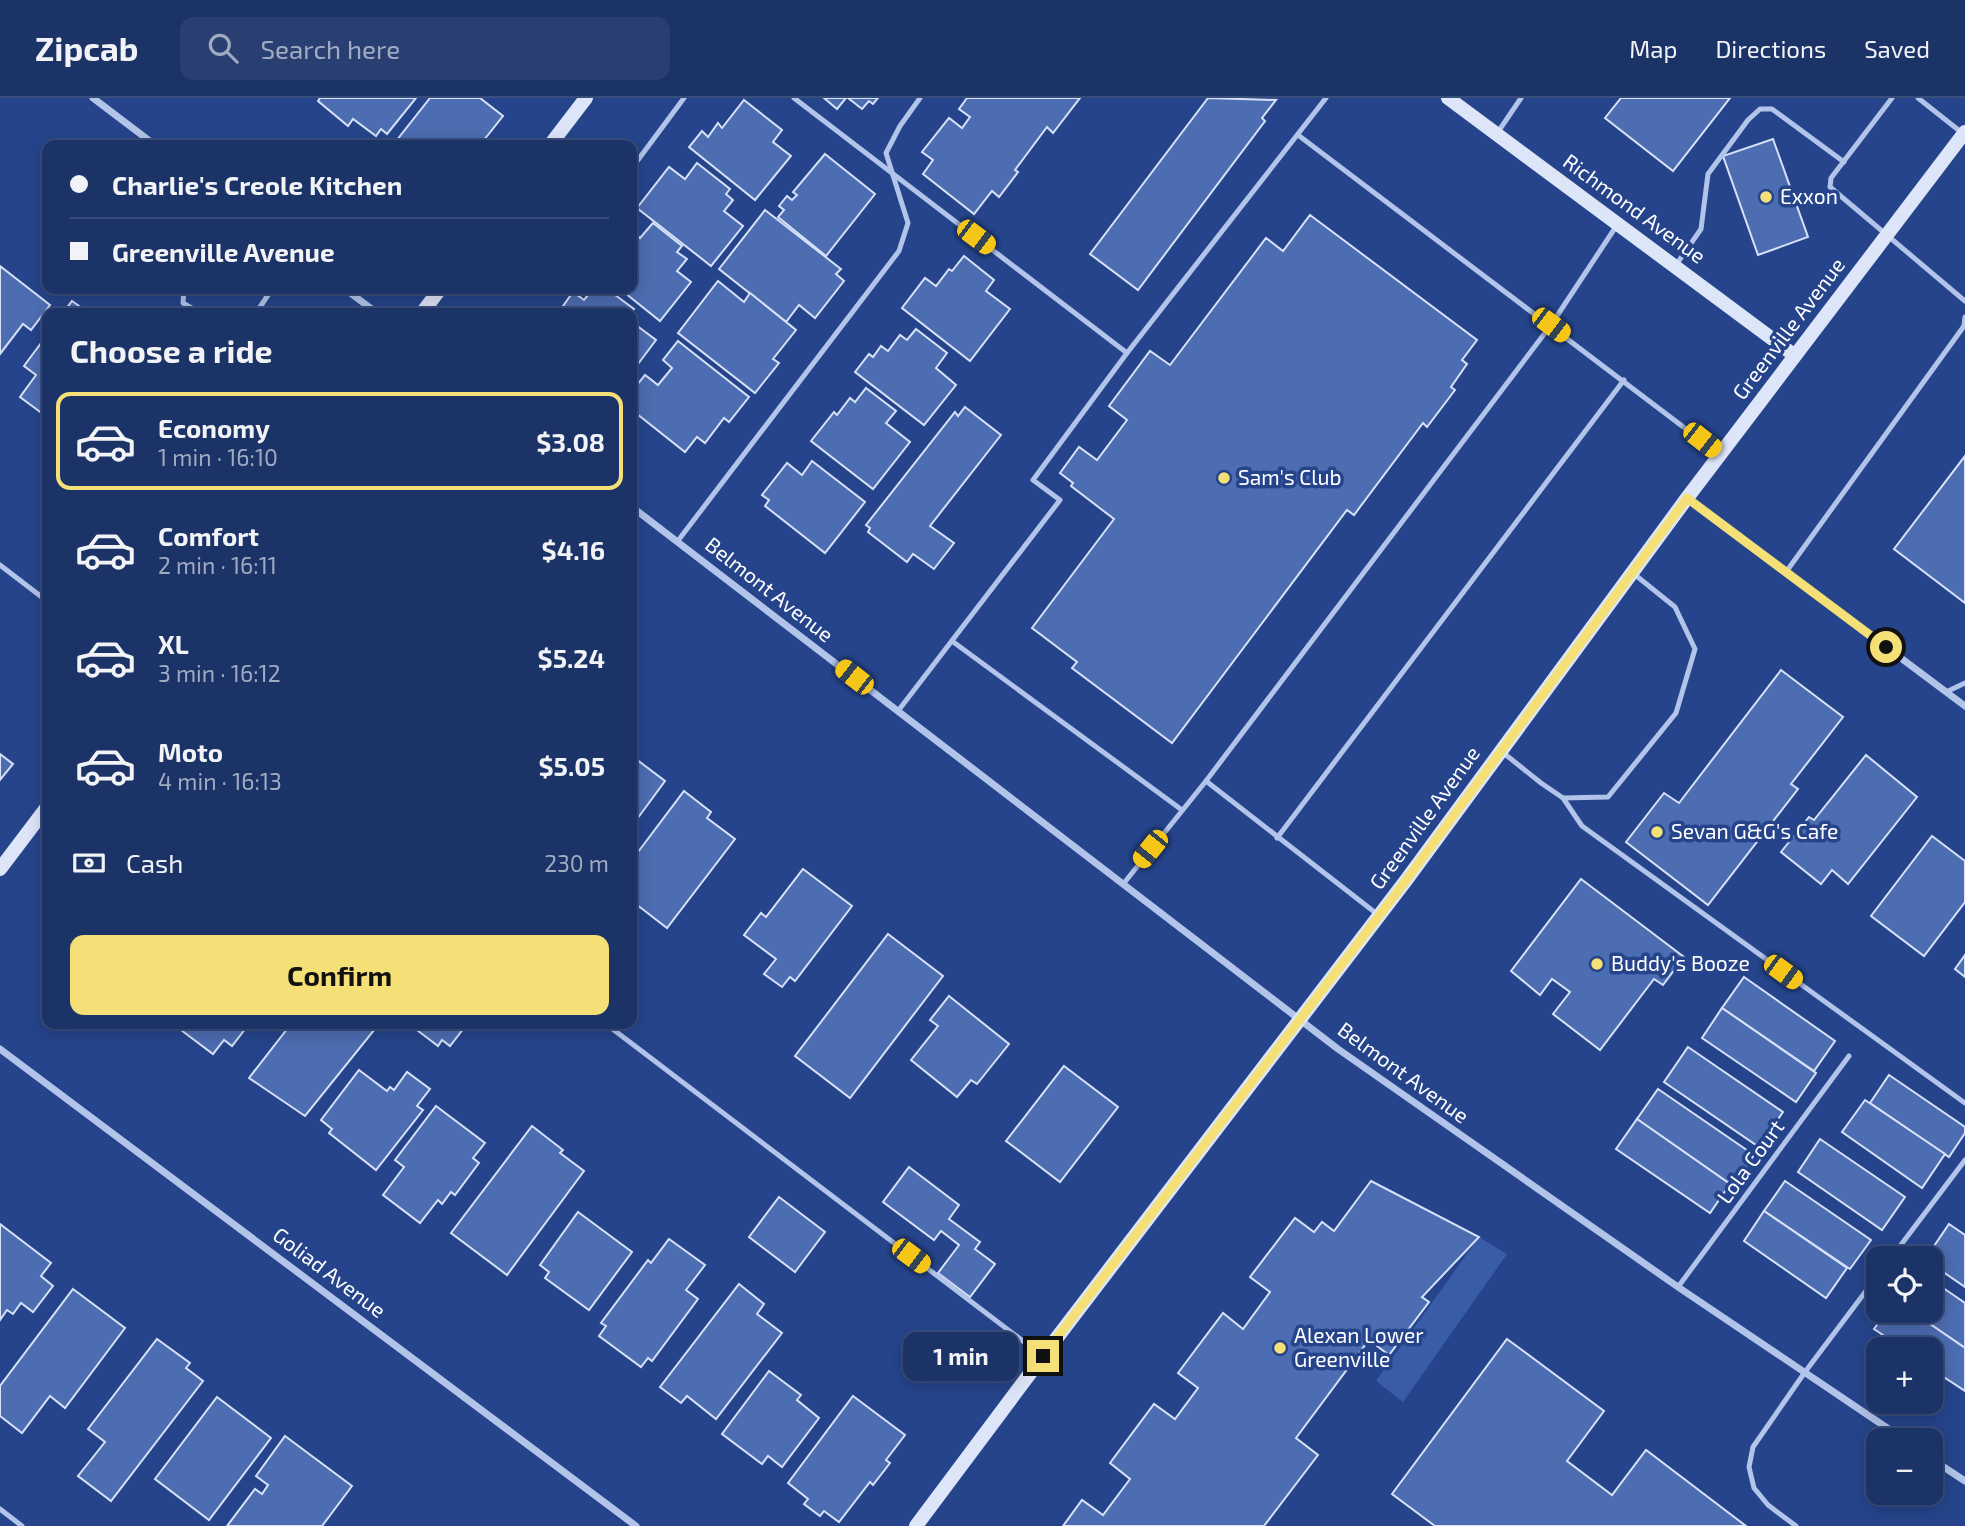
<!DOCTYPE html>
<meta charset="utf-8">
<style>
body{margin:0;font-family:"Exo 2",sans-serif;background:#293f71;color:#f1f3f6;height:100vh;display:flex;flex-direction:column;font-size:26px;white-space:nowrap}
*{box-sizing:border-box;margin:0}
p{font-size:23px;color:#a0aac0}
.icon{flex:none;width:38px;height:38px;fill:none;stroke:currentColor;stroke-width:2;stroke-linecap:round;stroke-linejoin:round}
.map{position:relative;flex:1;overflow:hidden}
.sheet{position:absolute;left:42px;top:210px;width:595px;height:721px;display:flex;flex-direction:column;background:#1c3368;border-radius:14px;box-shadow:0 4px 18px #0003,0 0 0 2px #3a4e7c}
.sheet>*{flex:none}
.guide{position:absolute;left:42px;top:42px;width:595px;height:154px;border-radius:14px;box-shadow:0 4px 18px #0003,0 0 0 2px #3a4e7c;display:grid;align-content:center;height:154px;padding:0 28px;background:#1c3368}
.fabs{position:absolute;left:1866px;top:1148px;display:grid;gap:14px}
.fabs a{display:grid;place-items:center;width:77px;height:77px;border-radius:14px;background:#1c3368;box-shadow:0 4px 18px #0003,0 0 0 2px #3a4e7c;font-size:35px}
.end{position:absolute;width:32px;height:32px;margin:-16px;border:9px solid #f4e076;background:#111;box-shadow:0 0 0 4px #111}
.from{border-radius:50%}
.bubble{position:absolute;height:49px;border-radius:14px;background:#1c3368;box-shadow:0 4px 18px #0003,0 0 0 2px #3a4e7c;font-size:23px;font-weight:700;line-height:49px;text-align:center}
.car{position:absolute;width:21px;height:42px;margin:-21px -10px;border-radius:9px;box-shadow:0 0 5px 2px #0007;background:linear-gradient(#f5c518 24%,#345 0 40%,#f5c518 0 76%,#345 0 86%,#f5c518 0)}
.guide b{display:flex;align-items:center;gap:24px;height:66px;font-size:26px}
.guide b+b{border-top:2px solid #3a4e7c}
.guide i{width:18px;height:18px;background:#f1f3f6}
ul{padding:0;list-style:none}
li{display:flex;align-items:center;gap:21px;height:98px;margin:0 14px 10px;padding:0 14px;border:4px solid transparent;border-radius:14px}
li div{flex:1}
li b{display:block;font-size:26px}
li em{font-style:normal;font-weight:700}
li.on{border-color:#f4e076}
li>.icon{width:63px;height:63px;stroke-width:1.5}
h2{padding:0 28px;font-size:32px;line-height:84px}
.pay{display:flex;align-items:center;gap:18px;height:77px;padding:0 28px;font-size:26px}
.pay p{margin-inline-start:auto}
.action{display:flex;gap:14px;margin-top:auto;padding:14px 28px}
.action a{flex:1;height:80px;border-radius:14px;background:#f4e076;color:#111;font-size:28px;font-weight:700;line-height:80px;text-align:center}
header{display:flex;align-items:center;gap:42px;box-sizing:border-box;height:98px;padding:0 35px;background:#1c3368;border-bottom:2px solid #3a4e7c}
header strong{font-size:33px}
nav{display:flex;gap:38px;margin-inline-start:auto;font-size:24px}
.search{width:490px;height:63px;background:#293f71;display:flex;align-items:center;gap:18px;box-sizing:border-box;padding:0 24px;border-radius:14px;color:#a0aac0;font-size:26px}
.map>svg:first-child{display:block}
</style>
<header>
<strong>Zipcab</strong>
<div class="search"><svg class="icon" aria-label="search" viewBox="0 0 24 24"><circle cx="10" cy="10" r="6"/><path d="M15 15l6 6"/></svg>Search here</div>
<nav><a>Map</a><a>Directions</a><a>Saved</a></nav>
</header>
<div class="map">
<svg width="1965" height="1428" viewBox="0 0 1965 1428">
<rect width="100%" height="100%" fill="#25448b"/>
<path fill="#395ca7" d="M1479 1139 1507 1156 1403 1304 1376 1283Z"/>
<g fill="#4d6db2" stroke="#d7e1f8" stroke-width="2">
<path d="M320 0H416L387 36 381 31 376 38 353 21 348 28 318 3Z"/>
<path d="M430 0H480L503 18 480 47H393Z"/>
<path d="M824 0H846L837 11Z"/>
<path d="M848 0H878L873 6 869 3 862 11Z"/>
<path d="M967 0H1080L1053 35 1047 29 1015 72 1018 74 999 99 992 93 974 116 923 76 933 62 922 54 949 20 962 30 970 19 959 11Z"/>
<path d="M1208 0 1276 2 1262 20 1265 23 1138 192 1090 156Z"/>
<path d="M1621 0H1730L1673 73 1605 20Z"/>
<path d="M744 2 782 32 773 44 791 58 755 102 689 49 702 33 708 39 718 25 722 30Z"/>
<path d="M1773 41 1808 139 1758 157 1723 58Z"/>
<path d="M825 56 875 96 826 158 778 119 784 112 779 108 787 98 792 102 797 97 793 94Z"/>
<path d="M697 65 730 91 726 96 733 102 724 113 743 128 711 168 637 110 669 69 685 81Z"/>
<path d="M765 112 841 171 836 176 844 183 815 220 799 207 786 224 719 171Z"/>
<path d="M1310 117 1477 242 1462 262 1467 266 1451 289 1455 292 1427 329 1423 325 1354 417 1347 412 1172 645 1072 570 1077 564 1032 530 1114 421 1071 388 1073 385 1060 375 1079 349 1097 362 1127 322 1109 308 1150 253 1170 267 1266 140 1283 153Z"/>
<path d="M653 125 682 148 677 154 687 161 677 173 691 184 660 223 620 191H632V133L640 140Z"/>
<path d="M964 158 994 182 986 193 1010 211 970 263 902 210 925 180 936 188 949 171 952 173Z"/>
<path d="M0 168 50 207 31 232 23 226 0 256Z"/>
<path d="M718 183 744 204 750 195 796 232 773 261 779 265 755 295 678 235Z"/>
<path d="M593 191H607L634 211 631 215H550L553 211 558 215 573 194 584 202Z"/>
<path d="M72 203 89 215H63Z"/>
<path d="M632 224 656 242 632 274Z"/>
<path d="M916 231 947 255 936 270 956 287 924 327 855 274 869 256 873 259 881 248 888 253 900 237 907 242Z"/>
<path d="M47 237V319L20 299 36 277 24 268Z"/>
<path d="M678 243 749 299 729 324 724 320 705 345 697 339 685 354 632 312V293L645 277 658 287 672 270 663 262Z"/>
<path d="M866 290 896 313 886 325 910 344 873 391 811 343 834 314 837 317 850 300 855 304Z"/>
<path d="M965 309 1001 337 930 428 954 445 934 471 913 456 907 464 868 434 870 430 866 427 955 314 958 318Z"/>
<path d="M1965 358V505L1894 451Z"/>
<path d="M812 363 865 404 825 455 765 408 769 402 762 397 787 365 802 377Z"/>
<path d="M1781 572 1843 619 1791 686 1798 691 1708 807 1626 744 1664 695 1679 705Z"/>
<path d="M0 656 13 666 0 682Z"/>
<path d="M1866 657 1917 699 1848 786 1832 772 1821 786 1781 754 1809 719 1814 722Z"/>
<path d="M632 658 665 683 632 728Z"/>
<path d="M684 693 711 714 707 720 735 741 667 830 632 803V762Z"/>
<path d="M1932 738 1965 763V804L1924 858 1871 818Z"/>
<path d="M803 771 852 808 795 883 790 879 782 889 764 876 776 861 744 837 761 815 766 819Z"/>
<path d="M1581 781 1684 859 1663 887 1654 881 1600 952 1553 916 1570 894 1552 881 1540 897 1511 873Z"/>
<path d="M888 836 943 878 850 1000 795 958Z"/>
<path d="M1965 857V879L1955 871Z"/>
<path d="M1744 879 1835 943 1814 973 1722 910Z"/>
<path d="M949 898 1009 946 977 986 971 982 957 999 911 962 938 928 930 922Z"/>
<path d="M1722 910 1816 975 1796 1004 1702 940Z"/>
<path d="M173 926H249L232 948 224 942 213 956Z"/>
<path d="M291 926H379L305 1018 249 980Z"/>
<path d="M409 926H467L450 948 442 942 438 948Z"/>
<path d="M1688 949 1783 1014 1759 1049 1664 984Z"/>
<path d="M1064 968 1118 1009 1060 1084 1006 1043Z"/>
<path d="M359 972 387 993 390 989 394 992 407 974 430 991 417 1008 423 1012 376 1072 329 1035 332 1031 321 1022Z"/>
<path d="M1889 977 1965 1029V1035L1949 1059 1870 1005Z"/>
<path d="M1658 991 1754 1057 1733 1088 1637 1021Z"/>
<path d="M1865 1002 1945 1056 1922 1090 1842 1034Z"/>
<path d="M436 1008 485 1045 473 1060 479 1065 455 1097 451 1094 442 1106 438 1102 420 1125 383 1097 404 1069 395 1062Z"/>
<path d="M1637 1021 1730 1086 1710 1115 1616 1051Z"/>
<path d="M532 1028 563 1052 560 1055 584 1073 507 1177 451 1135Z"/>
<path d="M1820 1041 1905 1099 1882 1132 1798 1074Z"/>
<path d="M909 1069 959 1107 949 1121 980 1144 975 1151 995 1166 970 1199 938 1175 959 1147 941 1133 934 1142 883 1104Z"/>
<path d="M1371 1083 1479 1139 1422 1199 1429 1204 1389 1257 1369 1242 1296 1340 1318 1357 1264 1428H1063L1082 1402 1103 1417 1130 1381 1110 1365 1154 1306 1175 1321 1198 1290 1178 1275 1223 1215 1243 1231 1270 1194 1250 1179 1295 1120 1314 1134 1322 1124 1334 1133Z"/>
<path d="M1785 1083 1871 1142 1850 1171 1764 1113Z"/>
<path d="M779 1099 825 1134 795 1174 749 1139Z"/>
<path d="M1764 1113 1847 1170 1826 1200 1744 1143Z"/>
<path d="M578 1114 632 1154 589 1212 545 1180 549 1174 540 1167Z"/>
<path d="M0 1126 51 1165 41 1178 53 1188 33 1214 21 1205 13 1216 7 1212 0 1222Z"/>
<path d="M1949 1126 1965 1137V1189L1930 1165V1160H1926Z"/>
<path d="M669 1141 705 1167 686 1192 698 1201 652 1263 648 1260 641 1269 599 1238 606 1228 601 1225 648 1162 651 1165Z"/>
<path d="M1930 1181 1965 1205V1250L1911 1213H1930Z"/>
<path d="M739 1186 764 1206 757 1216 782 1235 716 1321 687 1298 681 1305 660 1289Z"/>
<path d="M73 1191 125 1230 65 1310 50 1298 22 1335 0 1318V1288Z"/>
<path d="M1887 1213H1911L1965 1250V1293L1930 1270V1251H1904L1874 1231Z"/>
<path d="M157 1241 190 1265 186 1270 203 1283 111 1403 78 1378 105 1344 88 1331Z"/>
<path d="M1507 1241 1604 1313 1567 1363 1612 1397 1646 1352 1746 1428H1435L1392 1396Z"/>
<path d="M769 1273 801 1297 797 1302 819 1320 782 1369 768 1358 762 1366 722 1336Z"/>
<path d="M853 1298 905 1337 886 1362 890 1365 873 1387 870 1384 839 1424 824 1413 820 1418 804 1406 808 1401 788 1385Z"/>
<path d="M217 1299 271 1340 209 1422 155 1381Z"/>
<path d="M285 1338 352 1388 322 1428H227L255 1391 262 1396 268 1387 256 1378Z"/>
</g>
<g fill="none" stroke-linecap="round" stroke-linejoin="round">
<g stroke="#b2c4ea" stroke-width="5">
<path d="M794 0 1127 255"/>
<path d="M1892 0 1831 80 1830 89 1965 203"/>
<path d="M1918 0 1961 34"/>
<path d="M1498 34 1521 0"/>
<path d="M1298 37 1719 356"/>
<path d="M632 70 684 0"/>
<path d="M1676 167 1701 131 1708 76 1748 22 1760 11H1772L1844 64"/>
<path d="M184 191 183 205 200 215"/>
<path d="M244 215 258 212"/>
<path d="M258 215V212L272 191"/>
<path d="M677 444 899 153 908 125 886 55 900 28 920 0"/>
<path d="M0 467 47 503"/>
<path d="M1786 474 1964 228 1965 219"/>
<path d="M952 543 1182 712"/>
<path d="M1946 594 1965 585"/>
<path d="M898 613 1060 402 1033 382 1127 255 1326 0"/>
<path d="M1501 653 1541 685 1563 700 1608 699 1676 615 1695 551 1675 509 1634 476"/>
<path d="M1206 683 1377 816"/>
<path d="M1563 700 1582 728 1965 1005"/>
<path d="M1277 740 1624 282"/>
<path d="M1124 785 1206 683 1551 227 1617 127"/>
<path d="M606 926 1040 1256"/>
<path d="M1891 1160 1965 1062"/>
<path d="M1678 1189 1849 958"/>
<path d="M0 1411 22 1428"/>
<path d="M1796 1428 1768 1407 1754 1390 1749 1369 1753 1349 1805 1274 1878 1177"/>
</g>
<g stroke="#b2c4ea" stroke-width="7">
<path d="M93 0 155 47"/>
<path d="M345 191 377 215"/>
<path d="M1687 400 1965 608"/>
<path d="M632 409 1338 951 1678 1189 1905 1342"/>
<path d="M0 951 636 1428"/>
<path d="M1930 1360 1965 1383"/>
</g>
<g stroke="#dde5f8" stroke-width="14">
<path d="M1448 0 1794 257"/>
<path d="M550 47 586 0"/>
<path d="M422 215 440 191"/>
<path d="M0 771 47 709"/>
<path d="M916 1428 1043 1258 1407 781 1687 400 1965 34"/>
</g>
</g>
<g fill="none" stroke-linecap="round" stroke-linejoin="round">
<path stroke="#f4e076" stroke-width="9" d="M1043 1258 1407 781 1687 400 1886 549"/>
</g>
<g fill="#f4e076" stroke="#25448b" stroke-width="2.5">
<circle cx="1766" cy="99" r="7"/>
<circle cx="1224" cy="380" r="7"/>
<circle cx="1657" cy="734" r="7"/>
<circle cx="1597" cy="866" r="7"/>
<circle cx="1280" cy="1250" r="7"/>
</g>
<g text-anchor="middle" stroke-width="7" stroke-linejoin="round" paint-order="stroke">
<g font-size="21" fill="#fff" stroke="#25448b" text-anchor="start">
<text x="1780" y="106">Exxon</text>
<text x="1238" y="387">Sam's Club</text>
<text x="1671" y="741">Sevan G&amp;G's Cafe</text>
<text x="1611" y="873">Buddy's Booze</text>
<text x="1294" y="1245">Alexan Lower<tspan x="1294" dy="24">Greenville</tspan></text>
</g>
<g font-size="21" fill="#fff" stroke="#25448b">
<text transform="translate(1634 111) rotate(36)" y="7">Richmond Avenue</text>
<text transform="translate(1789 231) rotate(-53)" y="7">Greenville Avenue</text>
<text transform="translate(769 492) rotate(38)" y="7">Belmont Avenue</text>
<text transform="translate(1425 720) rotate(-54)" y="7">Greenville Avenue</text>
<text transform="translate(1403 975) rotate(36)" y="7">Belmont Avenue</text>
<text transform="translate(1751 1064) rotate(-54)" y="7">Lola Court</text>
<text transform="translate(329 1175) rotate(37)" y="7">Goliad Avenue</text>
</g>
</g>
</svg>
<div class="fabs">
<a><svg class="icon" aria-label="locate" viewBox="0 0 24 24"><circle cx="12" cy="12" r="6"/><path d="M12 2v4M12 18v4M2 12h4M18 12h4"/></svg></a>
<a>+</a>
<a>−</a>
</div>
<i class="end from" style="left:1886px;top:549px"></i>
<i class="end" style="left:1043px;top:1258px"></i>
<div class="bubble" style="left:903px;top:1234px;width:116px">1 min</div>
<i class="car" style="left:976px;top:139px;rotate:127deg"></i>
<i class="car" style="left:1551px;top:227px;rotate:127deg"></i>
<i class="car" style="left:1702px;top:342px;rotate:128deg"></i>
<i class="car" style="left:854px;top:579px;rotate:308deg"></i>
<i class="car" style="left:1150px;top:751px;rotate:219deg"></i>
<i class="car" style="left:1783px;top:874px;rotate:126deg"></i>
<i class="car" style="left:911px;top:1158px;rotate:127deg"></i>
<div class="guide">
<b><i class="from"></i>Charlie's Creole Kitchen</b>
<b><i></i>Greenville Avenue</b>
</div>
<section class="sheet">
<h2>Choose a ride</h2>
<ul>
<li class="on"><svg class="icon" aria-label="car" viewBox="0 0 24 24"><path d="M5 17H2v-5l4-1 3-4h7l3 4 3 1v5h-3M9 17h6M6 11h13"/><circle cx="7" cy="17" r="2"/><circle cx="17" cy="17" r="2"/></svg><div><b>Economy</b><p>1 min · 16:10</p></div><em>$3.08</em></li>
<li><svg class="icon" aria-label="car" viewBox="0 0 24 24"><path d="M5 17H2v-5l4-1 3-4h7l3 4 3 1v5h-3M9 17h6M6 11h13"/><circle cx="7" cy="17" r="2"/><circle cx="17" cy="17" r="2"/></svg><div><b>Comfort</b><p>2 min · 16:11</p></div><em>$4.16</em></li>
<li><svg class="icon" aria-label="car" viewBox="0 0 24 24"><path d="M5 17H2v-5l4-1 3-4h7l3 4 3 1v5h-3M9 17h6M6 11h13"/><circle cx="7" cy="17" r="2"/><circle cx="17" cy="17" r="2"/></svg><div><b>XL</b><p>3 min · 16:12</p></div><em>$5.24</em></li>
<li><svg class="icon" aria-label="car" viewBox="0 0 24 24"><path d="M5 17H2v-5l4-1 3-4h7l3 4 3 1v5h-3M9 17h6M6 11h13"/><circle cx="7" cy="17" r="2"/><circle cx="17" cy="17" r="2"/></svg><div><b>Moto</b><p>4 min · 16:13</p></div><em>$5.05</em></li>
</ul>
<div class="pay"><svg class="icon" aria-label="cash" viewBox="0 0 24 24"><path d="M3 7h18v10H3z"/><circle cx="12" cy="12" r="2"/></svg>Cash<p>230 m</p></div>
<div class="action"><a>Confirm</a></div>
</section>
</div>
